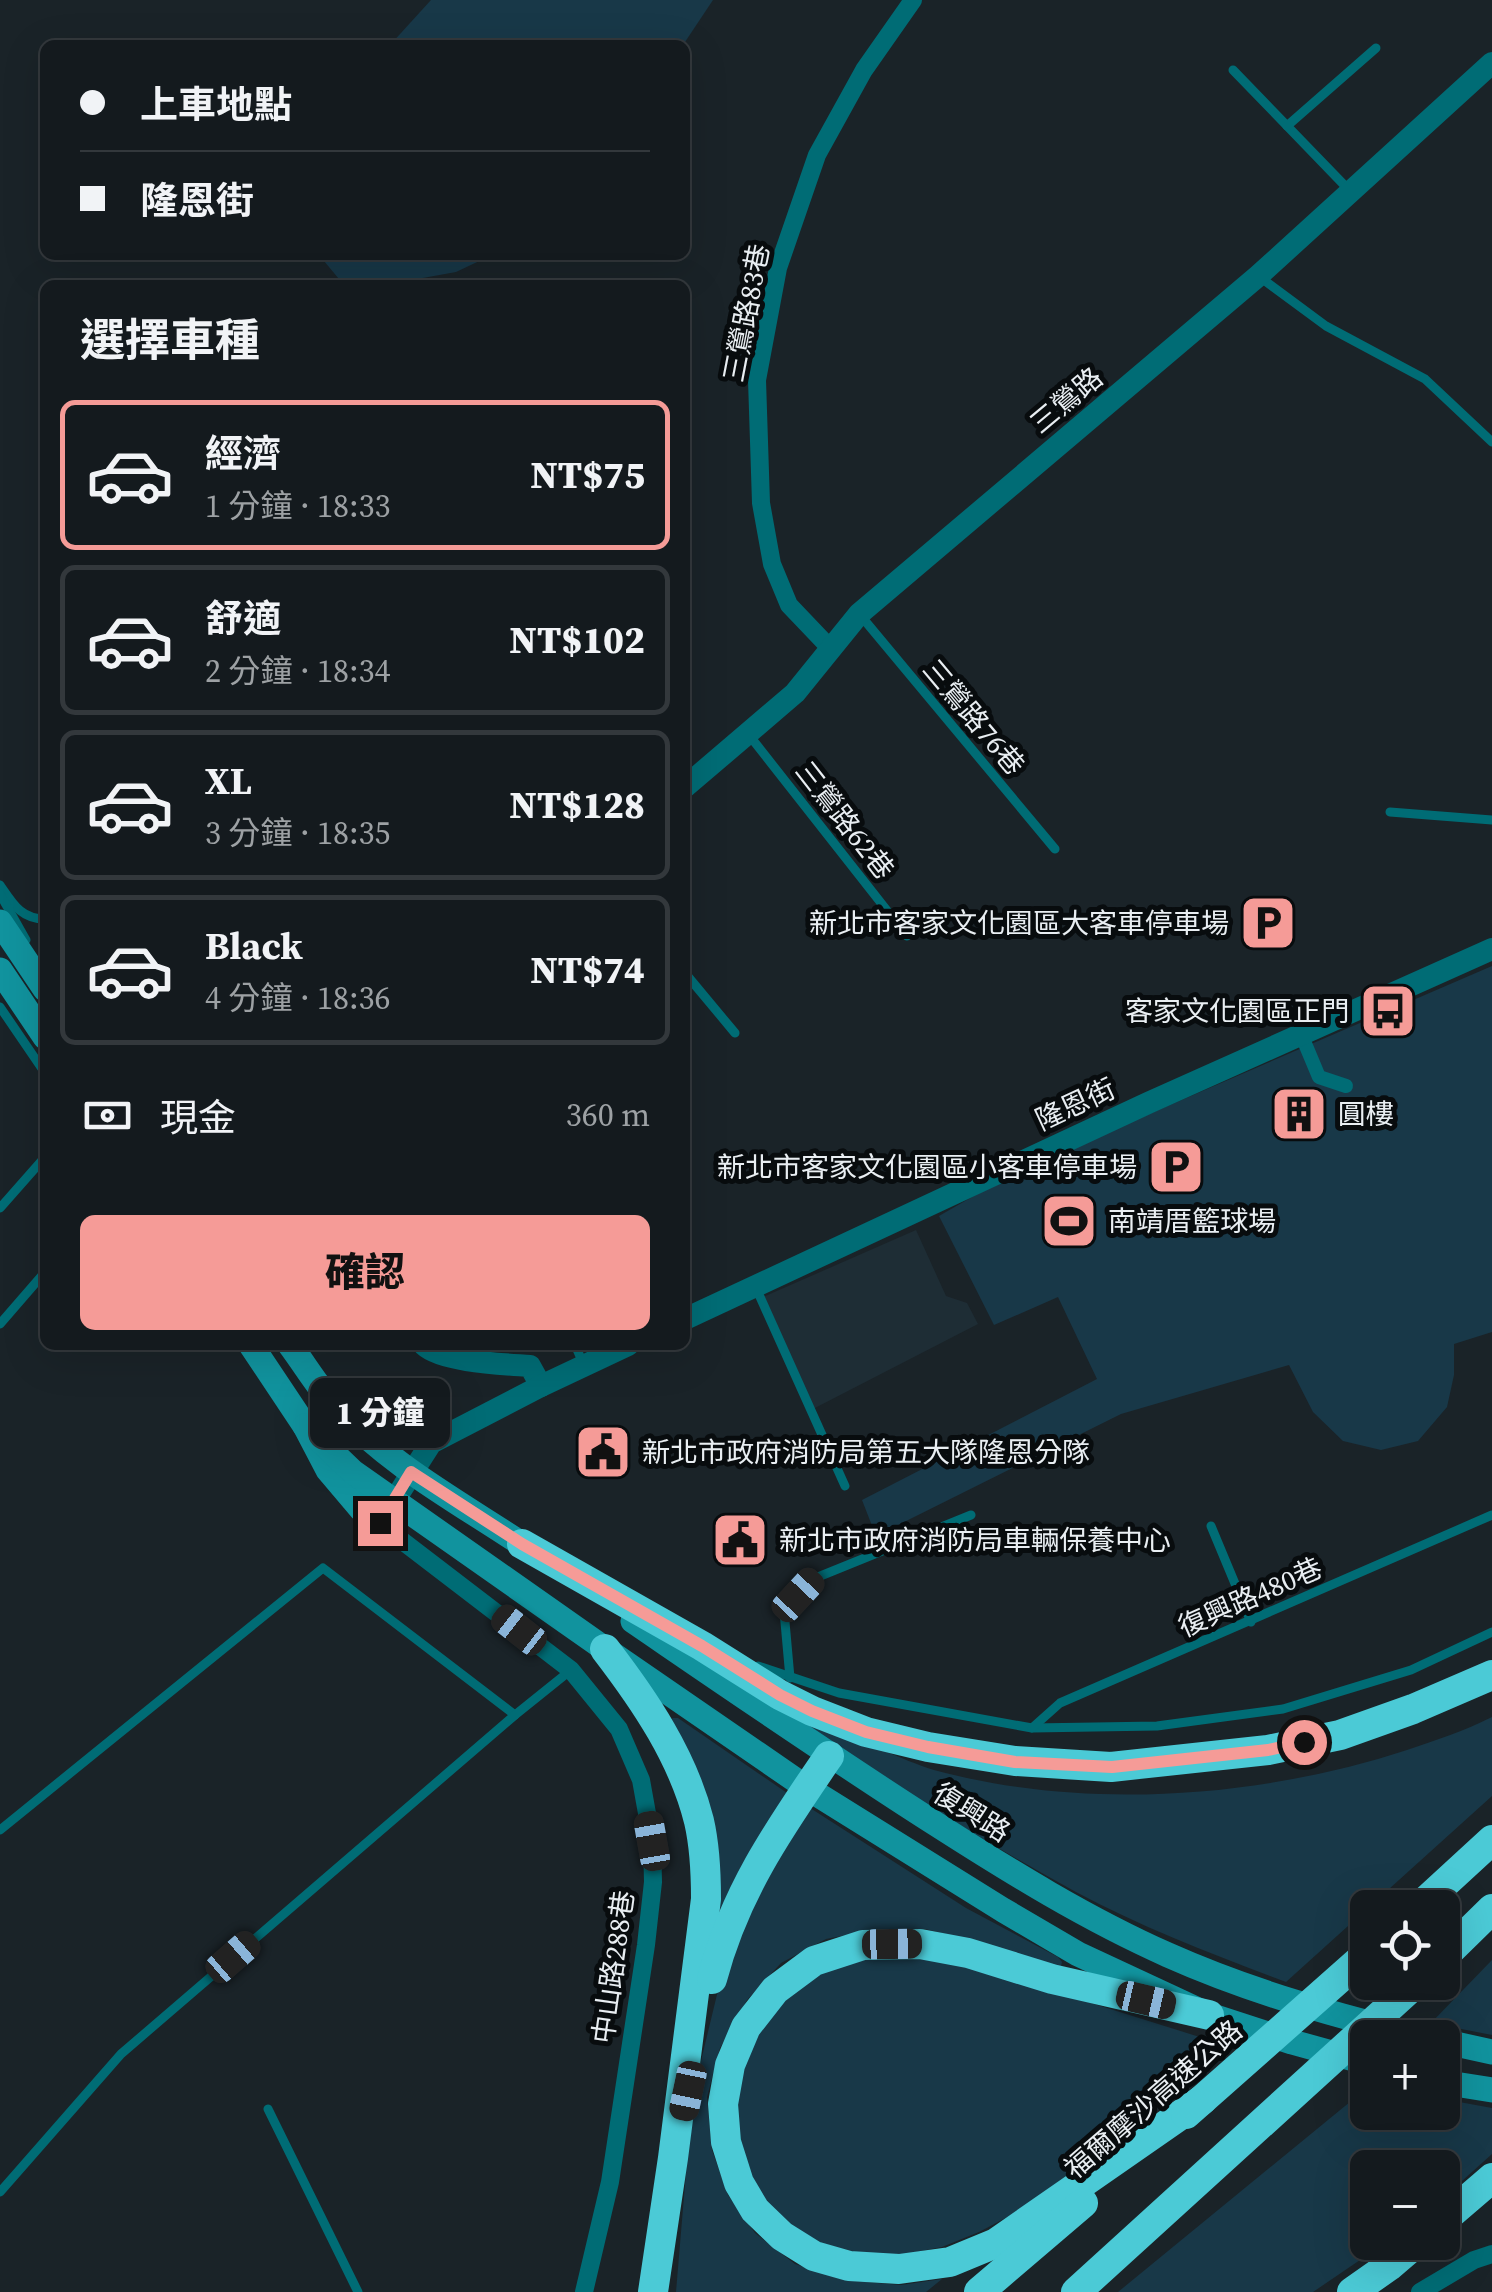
<!DOCTYPE html>
<html lang="zh-TW">
<meta charset="utf-8">
<style>
body{margin:0;font-family:"Source Serif 4","Noto Sans TC",serif;background:#21272b;color:#f1f3f6;height:100vh;display:flex;flex-direction:column;font-size:38px;white-space:nowrap}
*{box-sizing:border-box;margin:0}
p{font-size:32px;color:#9da1a4}
.icon{flex:none;width:55px;height:55px;fill:none;stroke:currentColor;stroke-width:2;stroke-linecap:round;stroke-linejoin:round}
.map{position:relative;flex:1;overflow:hidden}
.details{position:absolute;left:40px;top:280px;width:650px;height:1070px;display:flex;flex-direction:column;background:#141a1e;border-radius:15px;box-shadow:0 10px 40px #0002,0 0 0 2px #33383c}
.details>*{flex:none}
.guide{position:absolute;left:40px;top:40px;width:650px;height:220px;border-radius:15px;box-shadow:0 10px 40px #0002,0 0 0 2px #33383c;display:grid;align-content:center;height:220px;padding:0 40px;background:#141a1e}
.buttons{position:absolute;left:1350px;top:1890px;display:grid;gap:20px}
.buttons a{display:grid;place-items:center;width:110px;height:110px;border-radius:15px;background:#141a1e;box-shadow:0 10px 40px #0002,0 0 0 2px #33383c;font-size:50px}
.end{position:absolute;width:45px;height:45px;margin:-22px;border:12px solid #f59b97;background:#111;box-shadow:0 0 0 5px #111}
.from{border-radius:50%}
.bubble{position:absolute;height:70px;border-radius:15px;background:#141a1e;box-shadow:0 10px 40px #0002,0 0 0 2px #33383c;font-size:32px;font-weight:800;line-height:70px;text-align:center}
.car{position:absolute;width:30px;height:60px;margin:-30px -15px;border-radius:12px;box-shadow:0 0 8px 2px #0007;background:linear-gradient(#222 24%,#8ab4d8 0 40%,#222 0 76%,#8ab4d8 0 86%,#222 0)}
.guide b{display:flex;align-items:center;gap:35px;height:95px;font-size:38px}
.guide b+b{border-top:2px solid #33383c}
.guide i{width:25px;height:25px;background:#f1f3f6}
ul{padding:0;list-style:none}
li{display:flex;align-items:center;gap:30px;height:150px;margin:0 20px 15px;padding:0 20px;border:5px solid #33383c;border-radius:15px}
li div{flex:1}
li b{display:block;font-size:38px}
li em{font-style:normal;font-weight:800}
li.selected{border-color:#f59b97}
li>.icon{width:90px;height:90px;stroke-width:1.5}
h2{padding:0 40px;font-size:45px;line-height:120px}
.pay{display:flex;align-items:center;gap:25px;height:110px;padding:0 40px;font-size:38px}
.pay p{margin-inline-start:auto}
.action{display:flex;gap:20px;margin-top:auto;padding:20px 40px}
.action a{flex:1;height:115px;border-radius:15px;background:#f59b97;color:#111;font-size:40px;font-weight:800;line-height:115px;text-align:center}
.map>svg:first-child{display:block}
</style>
<div class="map">
<svg width="1492" height="2292" viewBox="0 0 1492 2292">
<rect width="100%" height="100%" fill="#1a2328"/>
<path fill="#1e2d35" d="M916 1230 946 1296 967 1303 978 1324 811 1410 761 1298Z"/>
<g fill="#183848">
<path d="M431 0H713L683 45H390Z"/>
<path d="M319 255H492L456 272 384 285H344Z"/>
<path d="M1492 966V1332L1454 1344V1375L1447 1407 1418 1441 1381 1450 1343 1441 1313 1412 1289 1365 1121 1414 876 1536 862 1500 1097 1379 1058 1297 994 1325 939 1216 998 1182 1082 1143Z"/>
<path d="M777 1710C813 1724 848 1738 884 1751 900 1757 917 1765 934 1770 1085 1811 1260 1798 1407 1750 1437 1740 1464 1731 1492 1717V1796L1286 1982C1215 1955 1143 1928 1076 1892 974 1837 876 1772 777 1710Z"/>
<path d="M673 1718H678L790 1795 709 1942 670 1720Z"/>
<path d="M807 1806 966 1908 1058 1957 1062 1962 1061 1966 1057 1968 979 1942 925 1929 873 1930 826 1939 781 1963 747 2000 720 2048 707 2097 712 2150 728 2195 755 2233 795 2264 843 2280 901 2285 942 2279 926 2292H676L690 2125 700 2065 721 1978 737 1932Z"/>
<path d="M870 1954 954 1960 1222 2044 1058 2184 1017 2212 979 2232 942 2247 900 2255 859 2253 821 2243 792 2228 768 2207 740 2154 735 2086 769 2013 832 1965Z"/>
<path d="M1492 1960V2035L1431 2023Z"/>
<path d="M1367 2088 1368 2112H1442L1443 2099 1492 2108V2154L1443 2198 1442 2168H1368V2242L1385 2243 1313 2292H1118Z"/>
</g>
<g fill="none" stroke-linecap="round" stroke-linejoin="round">
<g stroke="#006c75" stroke-width="9">
<path d="M1233 70 1349 190"/>
<path d="M1287 126 1376 48"/>
<path d="M1261 278 1326 326 1425 379 1492 442"/>
<path d="M861 616 1055 849"/>
<path d="M749 735 907 936"/>
<path d="M1390 812 1492 820"/>
<path d="M0 885C13 904 21 919 45 919"/>
<path d="M0 894 26 940"/>
<path d="M685 973 735 1033"/>
<path d="M0 1007 45 1073"/>
<path d="M0 1208 45 1157"/>
<path d="M756 1288 845 1486"/>
<path d="M0 1324 45 1272"/>
<path d="M575 1345 583 1363"/>
<path d="M1211 1526 1251 1622"/>
<path d="M758 1666 839 1693 1032 1728 1157 1726 1283 1709 1411 1670 1492 1632"/>
<path d="M790 1678 784 1611 813 1579 971 1515"/>
<path d="M1032 1728 1060 1703 1492 1515"/>
<path d="M0 1830 323 1568 515 1715"/>
<path d="M268 2109 358 2292"/>
<path d="M0 2192 121 2054 515 1715 571 1670"/>
</g>
<path stroke="#006c75" stroke-width="14" d="M1301 1034 1319 1077 1346 1086"/>
<g stroke="#006c75" stroke-width="18">
<path d="M830 648 789 605 772 564 761 503 757 380 778 268 817 155 864 70 913 0"/>
<path d="M385 1514 379 1523 571 1670 619 1729 641 1780 652 1841 653 1882 646 1945 610 2182 584 2292"/>
<path d="M1420 2292 1474 2260 1492 2254"/>
</g>
<g stroke="#006c75" stroke-width="22">
<path d="M685 787 795 693 859 614 1258 276 1492 63"/>
<path d="M685 1319 1148 1103 1492 949"/>
<path d="M424 1345C442 1362 504 1364 530 1366L541 1386"/>
<path d="M394 1501 431 1443 541 1386 628 1345"/>
</g>
<g stroke="#11939e" stroke-width="25">
<path d="M0 922 45 989"/>
<path d="M0 970 45 1037"/>
<path d="M251 1345 305 1426 328 1470 361 1509 379 1523"/>
<path d="M290 1345C305 1365 319 1389 336 1407 392 1468 468 1507 535 1553"/>
<path d="M305 1426 353 1472 605 1649 807 1788 1003 1910 1078 1954 1209 2015 1292 2042 1368 2063"/>
<path d="M633 1621C734 1690 834 1759 936 1824 1011 1872 1087 1919 1168 1955 1251 1992 1340 2017 1429 2038"/>
<path d="M1442 2041 1492 2052"/>
<path d="M1442 2082 1492 2090"/>
</g>
<g stroke="#4bcad6" stroke-width="30">
<path d="M522 1544 702 1646 780 1695 812 1711 866 1732 928 1747 1015 1761 1111 1767 1268 1750 1340 1735 1413 1709 1492 1675"/>
<path d="M605 1649C645 1701 683 1757 699 1821 705 1847 706 1873 706 1899L673 2158 653 2292"/>
<path d="M1418 1908 1492 1840"/>
<path d="M1442 1958 1492 1909"/>
<path d="M712 1979C735 1892 779 1829 829 1756"/>
<path d="M1202 2100 996 2243 950 2262 899 2269 849 2266 814 2256 782 2236 755 2210 739 2183 726 2142 723 2104 730 2065 746 2027 775 1990 814 1961 863 1945 920 1944 968 1953 1052 1979 1209 2015"/>
<path d="M1186 2114 1368 1953"/>
<path d="M1442 2221 1492 2178"/>
<path d="M979 2292 1083 2203"/>
<path d="M1076 2292 1417 1982"/>
<path d="M1352 2292 1389 2266 1417 2242"/>
</g>
</g>
<g fill="none" stroke-linecap="round" stroke-linejoin="round">
<path stroke="#f59b97" stroke-width="12" d="M380 1523 411 1472 522 1544 702 1646 780 1695 812 1711 866 1732 928 1747 1015 1762 1112 1767 1268 1750 1304 1742"/>
</g>
<defs>
<g id="parking-square" transform="scale(2.875)"><rect x="-9" y="-9" width="18" height="18" rx="4" fill="#f59b97" stroke="#080c0e"/><path d="M-3.5-5.5H1a3.5 3.5 0 0 1 0 7H-1V5.5H-3.5ZM-1-3.4V-.6H.8a1.4 1.4 0 0 0 0-2.8Z" fill="#111"/></g>
<g id="bus-square" transform="scale(2.875)"><rect x="-9" y="-9" width="18" height="18" rx="4" fill="#f59b97" stroke="#080c0e"/><path d="M-5-6H5V4H4V6H2V4H-2V6H-4V4H-5ZM-3.5-4V0h7V-4ZM-3.5 1.2v1.5H-2V1.2ZM2 1.2v1.5H3.5V1.2Z" fill="#111"/></g>
<g id="building-square" transform="scale(2.875)"><rect x="-9" y="-9" width="18" height="18" rx="4" fill="#f59b97" stroke="#080c0e"/><path d="M-4-6H4V6H1V3H-1V6H-4ZM-2.5-4.3h1.7v1.8h-1.7ZM.8-4.3h1.7v1.8H.8ZM-2.5-1h1.7V.8h-1.7ZM.8-1h1.7V.8H.8Z" fill="#111"/></g>
<g id="stadium-square" transform="scale(2.875)"><rect x="-9" y="-9" width="18" height="18" rx="4" fill="#f59b97" stroke="#080c0e"/><path d="M0-5a6.5 5 0 1 0 0 10a6.5 5 0 1 0 0-10ZM-3.5-1.8h7v3.6h-7Z" fill="#111"/></g>
<g id="civic-square" transform="scale(2.875)"><rect x="-9" y="-9" width="18" height="18" rx="4" fill="#f59b97" stroke="#080c0e"/><path d="M-.6-6.5H3V-4.5H.6V-3L4-1V1h2V6H-6V1h2V-1L-.6-3ZM-1.2 2.5V6h2.4V2.5Z" fill="#111"/></g>
</defs>
<g fill-rule="evenodd">
<use href="#parking-square" x="1268" y="923"/>
<use href="#bus-square" x="1388" y="1011"/>
<use href="#building-square" x="1299" y="1114"/>
<use href="#parking-square" x="1176" y="1167"/>
<use href="#stadium-square" x="1069" y="1221"/>
<use href="#civic-square" x="603" y="1452"/>
<use href="#civic-square" x="740" y="1540"/>
</g>
<g text-anchor="middle" stroke-width="10" stroke-linejoin="round" paint-order="stroke">
<g font-size="28" fill="#e9eef2" stroke="#080c0e">
<text transform="translate(746 313) rotate(-79)" y="10">三鶯路83巷</text>
<text transform="translate(1066 400) rotate(-40)" y="10">三鶯路</text>
<text transform="translate(974 717) rotate(50)" y="10">三鶯路76巷</text>
<text transform="translate(845 820) rotate(52)" y="10">三鶯路62巷</text>
<text transform="translate(1075 1104) rotate(-25)" y="10">隆恩街</text>
<text transform="translate(1250 1597) rotate(-24)" y="10">復興路480巷</text>
<text transform="translate(972 1812) rotate(32)" y="10">復興路</text>
<text transform="translate(613 1967) rotate(-82)" y="10">中山路288巷</text>
<text transform="translate(1153 2099) rotate(-41)" y="10">福爾摩沙高速公路</text>
</g>
<g font-size="28" fill="#e9eef2" stroke="#080c0e" text-anchor="start">
<text x="1229" y="933" text-anchor="end">新北市客家文化園區大客車停車場</text>
<text x="1349" y="1021" text-anchor="end">客家文化園區正門</text>
<text x="1338" y="1124">圓樓</text>
<text x="1137" y="1177" text-anchor="end">新北市客家文化園區小客車停車場</text>
<text x="1108" y="1231">南靖厝籃球場</text>
<text x="642" y="1462">新北市政府消防局第五大隊隆恩分隊</text>
<text x="779" y="1550">新北市政府消防局車輛保養中心</text>
</g>
</g>
</svg>
<div class="buttons">
<a><svg class="icon" aria-label="locate" viewBox="0 0 24 24"><circle cx="12" cy="12" r="6"/><path d="M12 2v4M12 18v4M2 12h4M18 12h4"/></svg></a>
<a>+</a>
<a>−</a>
</div>
<i class="end from" style="left:1304px;top:1742px"></i>
<i class="end" style="left:380px;top:1523px"></i>
<div class="bubble" style="left:310px;top:1378px;width:140px">1 分鐘</div>
<i class="car" style="left:798px;top:1595px;rotate:43deg"></i>
<i class="car" style="left:519px;top:1630px;rotate:308deg"></i>
<i class="car" style="left:652px;top:1841px;rotate:350deg"></i>
<i class="car" style="left:892px;top:1944px;rotate:89deg"></i>
<i class="car" style="left:233px;top:1957px;rotate:49deg"></i>
<i class="car" style="left:1146px;top:2000px;rotate:103deg"></i>
<i class="car" style="left:688px;top:2091px;rotate:192deg"></i>
<div class="guide">
<b><i class="from"></i>上車地點</b>
<b><i></i>隆恩街</b>
</div>
<section class="details">
<h2>選擇車種</h2>
<ul>
<li class="selected"><svg class="icon" aria-label="car" viewBox="0 0 24 24"><path d="M5 17H2v-5l4-1 3-4h7l3 4 3 1v5h-3M9 17h6M6 11h13"/><circle cx="7" cy="17" r="2"/><circle cx="17" cy="17" r="2"/></svg><div><b>經濟</b><p>1 分鐘 · 18:33</p></div><em>NT$75</em></li>
<li><svg class="icon" aria-label="car" viewBox="0 0 24 24"><path d="M5 17H2v-5l4-1 3-4h7l3 4 3 1v5h-3M9 17h6M6 11h13"/><circle cx="7" cy="17" r="2"/><circle cx="17" cy="17" r="2"/></svg><div><b>舒適</b><p>2 分鐘 · 18:34</p></div><em>NT$102</em></li>
<li><svg class="icon" aria-label="car" viewBox="0 0 24 24"><path d="M5 17H2v-5l4-1 3-4h7l3 4 3 1v5h-3M9 17h6M6 11h13"/><circle cx="7" cy="17" r="2"/><circle cx="17" cy="17" r="2"/></svg><div><b>XL</b><p>3 分鐘 · 18:35</p></div><em>NT$128</em></li>
<li><svg class="icon" aria-label="car" viewBox="0 0 24 24"><path d="M5 17H2v-5l4-1 3-4h7l3 4 3 1v5h-3M9 17h6M6 11h13"/><circle cx="7" cy="17" r="2"/><circle cx="17" cy="17" r="2"/></svg><div><b>Black</b><p>4 分鐘 · 18:36</p></div><em>NT$74</em></li>
</ul>
<div class="pay"><svg class="icon" aria-label="cash" viewBox="0 0 24 24"><path d="M3 7h18v10H3z"/><circle cx="12" cy="12" r="2"/></svg>現金<p>360 m</p></div>
<div class="action"><a>確認</a></div>
</section>
</div>
